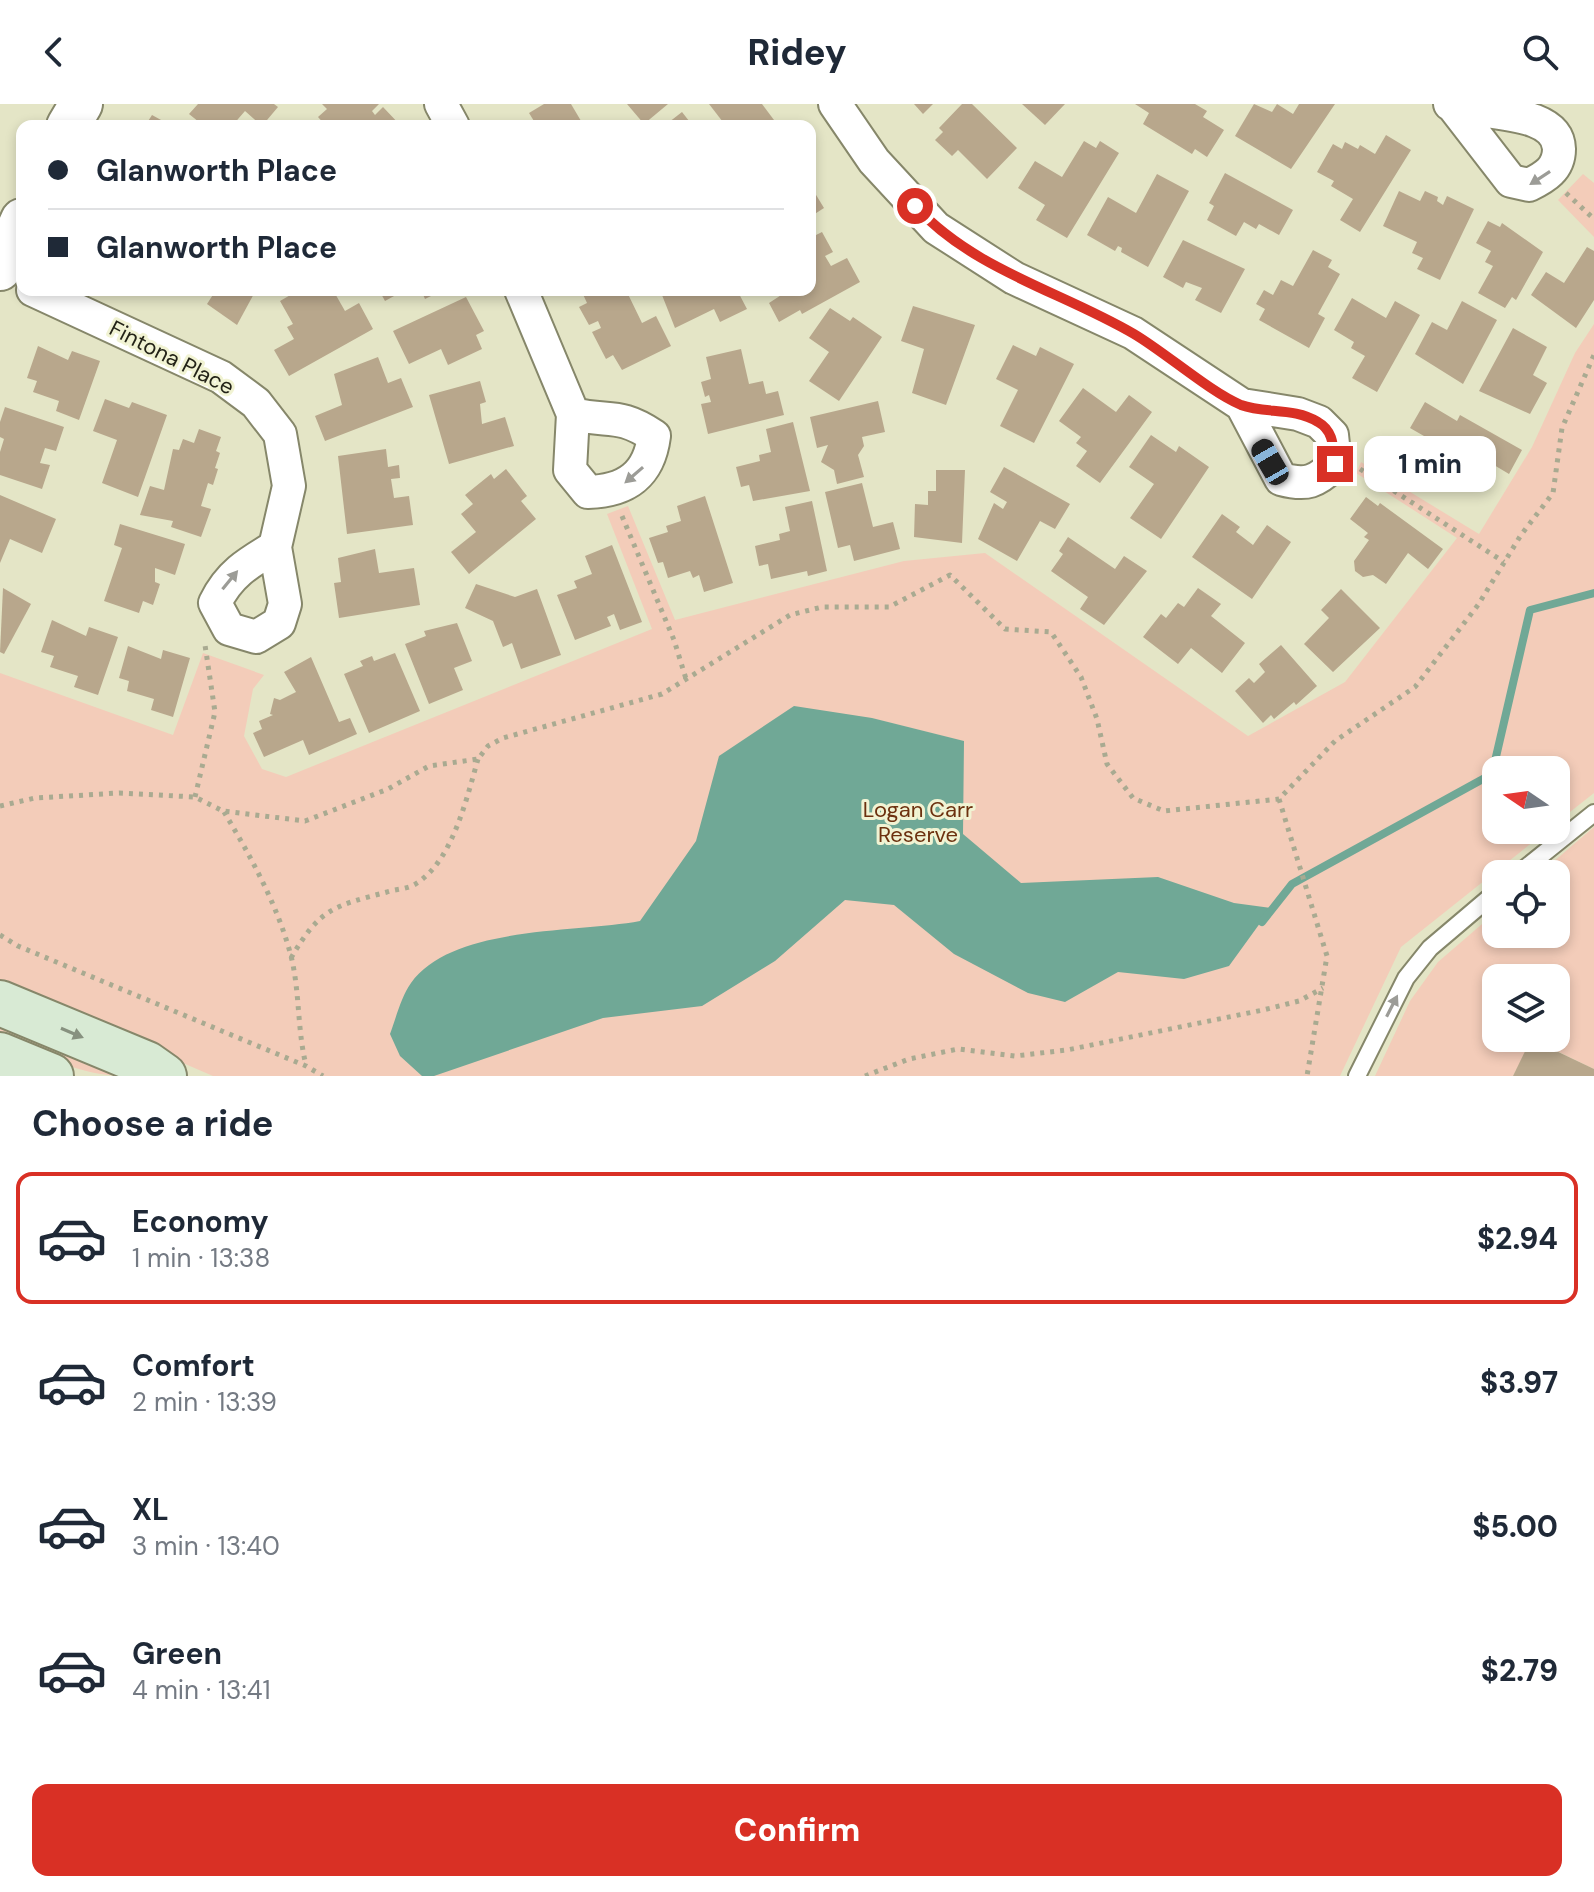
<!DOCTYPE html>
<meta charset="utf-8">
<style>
body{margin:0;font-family:"DM Sans",sans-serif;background:#f6f6f7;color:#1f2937;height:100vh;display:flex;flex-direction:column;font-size:30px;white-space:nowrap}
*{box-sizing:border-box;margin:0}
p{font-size:26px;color:#747a83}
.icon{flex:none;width:44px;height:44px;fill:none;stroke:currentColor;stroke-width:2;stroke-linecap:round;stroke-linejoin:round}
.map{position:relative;height:972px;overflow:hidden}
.sheet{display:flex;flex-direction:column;background:#fff;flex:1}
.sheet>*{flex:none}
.top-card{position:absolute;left:16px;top:16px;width:800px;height:176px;border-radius:16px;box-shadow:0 4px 12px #0003;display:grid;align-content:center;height:176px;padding:0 32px;background:#fff}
.needle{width:52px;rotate:283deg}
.tools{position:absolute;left:1482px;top:652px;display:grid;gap:16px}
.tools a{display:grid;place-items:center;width:88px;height:88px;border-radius:16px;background:#fff;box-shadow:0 4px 12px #0003;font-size:40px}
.end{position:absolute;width:36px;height:36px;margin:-18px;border:10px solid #d93025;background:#fff;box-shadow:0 0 0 4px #fff}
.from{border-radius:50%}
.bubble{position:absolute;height:56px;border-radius:16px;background:#fff;box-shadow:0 4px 12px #0003;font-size:26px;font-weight:800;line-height:56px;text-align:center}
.car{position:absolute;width:24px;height:48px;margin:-24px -12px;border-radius:10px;box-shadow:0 0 6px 2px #0007;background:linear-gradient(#222 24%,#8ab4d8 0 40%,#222 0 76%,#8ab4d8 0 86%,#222 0)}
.top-card b{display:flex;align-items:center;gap:28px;height:76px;font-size:30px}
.top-card b+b{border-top:2px solid #e0e1e3}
.top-card i{width:20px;height:20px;background:#1f2937}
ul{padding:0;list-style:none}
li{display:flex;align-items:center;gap:24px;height:132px;margin:0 16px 12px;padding:0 16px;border:4px solid transparent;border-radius:16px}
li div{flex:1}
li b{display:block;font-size:30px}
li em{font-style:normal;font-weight:800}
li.on{border-color:#d93025}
li>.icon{width:72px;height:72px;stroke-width:1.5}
h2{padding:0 32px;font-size:36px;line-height:96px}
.primary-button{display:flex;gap:16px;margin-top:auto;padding:16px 32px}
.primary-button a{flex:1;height:92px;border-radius:16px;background:#d93025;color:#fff;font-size:32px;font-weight:800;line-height:92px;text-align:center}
header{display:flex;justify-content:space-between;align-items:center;height:104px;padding:0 32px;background:#fff;font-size:36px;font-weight:800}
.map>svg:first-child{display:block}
</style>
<header><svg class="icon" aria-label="back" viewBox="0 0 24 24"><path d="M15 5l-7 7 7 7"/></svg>Ridey<svg class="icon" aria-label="search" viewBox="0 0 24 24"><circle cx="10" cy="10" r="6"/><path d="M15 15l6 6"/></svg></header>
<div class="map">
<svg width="1594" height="972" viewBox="0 0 1594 972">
<rect width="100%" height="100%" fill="#e4e5c6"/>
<g fill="#f3ccb9" fill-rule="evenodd">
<path d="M1583 70 1594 79V133L1558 96Z"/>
<path d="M1594 220V689L1556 719V666H1496V726H1548L1401 843 1340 972H213L0 880V569L173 631 203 549 264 571 253 585 244 632 262 665 286 673 652 525 607 410 628 402 675 516 904 457 985 449 1248 632 1345 578 1457 434 1356 369 1361 358 1479 430 1532 343 1575 249Z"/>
<path d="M1594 723V965L1532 935 1513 972H1375L1410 897 1438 858 1496 808V830H1556V770H1539ZM1496 874H1556V934H1496Z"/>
<path d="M0 912 126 972C79 972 42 951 0 932Z"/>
</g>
<path fill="#70a896" d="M794 602 872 614 964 637 963 730 1021 779 1158 773 1234 799 1271 804 1229 862 1184 875 1118 868 1065 898 1028 889 954 850 894 801 845 796 775 857 702 902 603 914 434 972H422L400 952 390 930C396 914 401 893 411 879 452 821 577 829 640 817L696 737 719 652Z"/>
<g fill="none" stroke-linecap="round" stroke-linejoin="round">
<path stroke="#70a896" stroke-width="8" d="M1262 818 1292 780 1492 670 1530 506 1594 489"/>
</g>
<g fill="#b8a78c">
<path d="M198 0H274L278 3 262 22 245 7 232 22H204L189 10Z"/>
<path d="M322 0H379L372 7 375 11 383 3 401 22H326L318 13 327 5Z"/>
<path d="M544 0H571L584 22H537L529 9Z"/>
<path d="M627 0H668L644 20Z"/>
<path d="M709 0H762L777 20 726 22Z"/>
<path d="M914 0H933L923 10Z"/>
<path d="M962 0H972L1017 44 987 75 958 46 952 52 935 36 943 28 939 24Z"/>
<path d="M1022 0H1065L1045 21Z"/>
<path d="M1135 0H1195L1207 7 1203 13 1224 26 1207 53 1195 45 1192 50 1143 20 1149 9Z"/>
<path d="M1254 0 1272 8 1277 0 1293 10 1299 0H1335L1291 65 1235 32Z"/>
<path d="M682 8 693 22H664Z"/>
<path d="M152 11 172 22H145Z"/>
<path d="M1386 31 1411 46 1360 128 1340 116 1353 95 1331 82 1334 77 1317 68 1333 40 1342 45 1345 38 1358 45 1360 41 1375 50Z"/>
<path d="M1084 37 1096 44 1100 37 1119 49 1067 134 1036 116 1045 101 1018 84 1035 57 1062 73Z"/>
<path d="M1225 69 1293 106 1279 131 1259 120 1256 125 1244 118 1236 132 1207 116 1214 102 1209 99Z"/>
<path d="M1157 70 1189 87 1148 163 1121 148 1122 144 1118 142 1115 147 1087 131 1108 93 1136 109Z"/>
<path d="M810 81 824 104 810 113Z"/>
<path d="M1399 87 1420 97 1425 87 1438 93 1437 97 1443 101 1447 92 1474 105 1440 176 1417 165 1423 154 1412 149 1417 138 1383 122Z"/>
<path d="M1488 117 1500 123 1502 119 1543 148 1516 196 1512 193 1505 204 1478 189 1493 162 1485 158 1491 147 1476 139Z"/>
<path d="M822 128 833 148 825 152 831 162 847 154 860 178 802 210 800 206 779 218 769 199 789 186H810V134Z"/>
<path d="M1183 136 1245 165 1221 209 1195 196 1202 184 1186 178 1183 184 1163 173Z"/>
<path d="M1587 143 1594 147V196L1576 224 1531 191 1546 168 1564 179Z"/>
<path d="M1313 146 1332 156 1328 163 1340 170 1318 210 1325 214 1309 244 1259 216 1265 205 1256 200 1264 186 1273 191 1281 176 1293 182Z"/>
<path d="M216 186H256L237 221 207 200Z"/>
<path d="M299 186H333L345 207 359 199 373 225 289 272 274 246 294 235 287 223 293 220 280 197Z"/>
<path d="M379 186H405L385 197Z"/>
<path d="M421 186H443L425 195Z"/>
<path d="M581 186H626L642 219 656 212 671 242 622 266 613 251 606 255 592 228 601 224 598 217 589 221 579 203 587 199Z"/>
<path d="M660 186H737L747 205 720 218 714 205 675 224Z"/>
<path d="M466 193 484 227 476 231 482 245 448 261 441 245 409 260 393 227Z"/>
<path d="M1352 194 1386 214 1395 197 1420 211 1377 288 1352 274 1365 252 1351 244 1354 238 1334 226Z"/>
<path d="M1462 197 1497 216 1463 280 1415 250 1432 218 1447 226Z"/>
<path d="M913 202 975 221 946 301 912 289 924 245 901 237Z"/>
<path d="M830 204 850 217 853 213 882 233 839 297 809 277 829 248 809 234Z"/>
<path d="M1513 224 1547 243 1533 271 1547 279 1530 310 1479 287Z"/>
<path d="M1013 241 1036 252 1040 243 1074 260 1034 339 1000 322 1018 286 996 275Z"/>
<path d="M38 242 68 256 72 247 100 257 79 316 56 307 59 297 33 288 37 277 27 274Z"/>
<path d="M741 245 749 280 763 277 766 290 778 287 784 311 708 330 701 300 711 298 709 291 705 293 701 278 711 275 706 253Z"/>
<path d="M378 253 388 279 401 274 413 303 325 337 315 312 342 301 334 270Z"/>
<path d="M480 277 486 298 480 300 482 320 505 313 514 342 449 360 429 291Z"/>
<path d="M1083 284 1116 308 1129 291 1152 308 1100 379 1076 362 1087 347 1076 339 1081 333 1059 317Z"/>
<path d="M105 295 129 304 132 298 167 311 138 393 102 379 117 336 93 327Z"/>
<path d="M878 297 885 328 862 333 864 342 858 351 864 373 837 380 834 366 821 358 828 341 817 344 810 313Z"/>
<path d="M1425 298 1457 317 1460 311 1522 346 1509 370 1489 358 1481 373 1464 364 1451 387 1430 375 1435 367 1426 362 1438 340 1410 324Z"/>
<path d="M5 303 64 323 56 347 45 344 40 359 50 361 42 385 0 371V348L4 335 0 333V318Z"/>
<path d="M793 318 810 387 753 397 749 381 741 383 736 363 760 357 759 351 771 348 766 325Z"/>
<path d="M199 325 221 333 216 347 220 349 215 364 218 365 213 381 208 379 201 402 211 405 201 433 171 423 173 417 140 411 150 382 164 386 173 345 179 346 183 335 194 339Z"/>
<path d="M1151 331 1176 348 1179 342 1209 363 1161 435 1130 414 1154 380 1129 363Z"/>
<path d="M386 345 388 363 399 361 400 374 391 375 394 394 409 392 413 421 347 430 338 352Z"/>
<path d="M1004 363 1070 400 1055 425 1040 417 1017 457 978 435 994 399 1003 405 1007 398 990 388Z"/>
<path d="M506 365 527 392 521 397 536 415 469 470 451 448 476 428 461 410 473 400 465 391 491 370 494 375Z"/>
<path d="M936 366H965L962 439 914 433 915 400 928 401V387H936Z"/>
<path d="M862 379 873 423 893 418 900 445 854 457 850 441 838 444 825 388Z"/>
<path d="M0 391 56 415 42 449 10 435 0 459Z"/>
<path d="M705 392 733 479 704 488 699 471 693 474 690 467 668 474 663 458 658 459 649 434 668 428 666 422 681 417 677 402Z"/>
<path d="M1366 393 1378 402 1380 399 1443 445 1428 465 1408 449 1386 480 1373 471 1363 473 1355 467 1354 457 1369 436 1364 433 1368 429 1350 415Z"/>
<path d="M812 397 827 467 808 472 807 467 771 475 768 460 759 462 755 442 780 436 779 430 790 427 785 403Z"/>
<path d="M1222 410 1240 423 1236 428 1253 441 1267 421 1291 438 1252 495 1192 453Z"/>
<path d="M120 420 185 440 175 471 155 464V478L160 480 153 501 143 497 139 509 104 497 122 444 114 441Z"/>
<path d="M1068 433 1115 465 1124 452 1147 467 1104 521 1080 505 1088 493 1051 467 1063 450 1059 447Z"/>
<path d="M612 441 642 518 620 526 614 510 607 513 611 522 575 536 557 491 577 484 574 477 592 470 585 452Z"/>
<path d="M375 445 379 469 414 464 420 501 339 514 334 479 341 478 338 454Z"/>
<path d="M476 480 515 493 537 485 561 551 521 565 512 539 503 543 493 517 465 504Z"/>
<path d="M3 484 31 500 4 550 0 548Z"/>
<path d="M1198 484 1221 500 1211 512 1245 539 1222 569 1191 544 1178 560 1143 533 1161 510 1166 514 1178 499 1184 503Z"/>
<path d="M1341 485 1380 524 1333 568 1304 540 1329 514 1321 506Z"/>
<path d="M52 516 86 532 89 523 118 533 98 591 74 583 78 572 50 563 54 552 41 548Z"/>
<path d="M457 519 472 557 454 564 463 586 429 600 405 540 426 532 424 527Z"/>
<path d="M1281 541 1317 582 1296 601 1294 598 1274 615 1271 611 1263 619 1235 587 1249 574 1254 579 1265 568 1259 560Z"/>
<path d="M128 542 161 555 163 546 190 554 173 613 151 606 154 595 127 587 129 577 119 574Z"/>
<path d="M395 549 420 607 369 629 344 570 363 562 360 557 372 552 374 557Z"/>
<path d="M311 553 339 618 350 614 357 630 309 651 303 636 264 653 253 629 262 625 259 617 273 611 270 610 274 594 280 596 296 588 284 568Z"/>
<path d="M1531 935 1594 965V972H1513Z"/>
</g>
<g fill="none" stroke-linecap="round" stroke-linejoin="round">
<g stroke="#86876a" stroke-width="20">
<g id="service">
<path d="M1518 770 1594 709"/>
<path d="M1357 972 1406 874 1430 844 1496 788"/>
</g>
</g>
<g stroke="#86876a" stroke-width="36">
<g id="minor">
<path d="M441 0 453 22"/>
<path d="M835 0 874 57 936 124 1014 174 1133 229 1242 301 1298 310 1319 318 1332 331 1335 360C1316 378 1307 382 1281 375L1242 301"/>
<path d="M1450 0C1478 11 1558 4 1559 45 1559 65 1545 73 1529 81L1511 77 1453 2"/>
<path d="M33 186 221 273 256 299 280 330 289 382 275 443 285 500 279 519 256 533 229 525 215 499C229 470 248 459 275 443"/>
<path d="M521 186 573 310 570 366 588 388C626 387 649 371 654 332 618 308 610 319 573 310"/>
</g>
</g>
<g stroke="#86876a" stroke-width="46">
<g id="tertiary">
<path d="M68 22 81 0"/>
<path d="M0 165 22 116"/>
</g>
</g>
<g stroke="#86876a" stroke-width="48">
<g id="secondary">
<path d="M0 899 147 960 164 972"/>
<path d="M0 951 51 972"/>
</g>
</g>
<g stroke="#a9aa91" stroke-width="5" stroke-dasharray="4 6" stroke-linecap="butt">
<path d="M1566 89 1594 115"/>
<path d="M1360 365 1504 458"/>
<path d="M622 412 674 536 687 578"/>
<path d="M195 693 215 608 205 541"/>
<path d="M1279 695 1327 852 1307 972"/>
<path d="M0 702 35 694 119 689 195 693 223 707 305 717 388 685 429 662 478 655 488 642 503 634 662 590 790 511 822 503H889L950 471 1005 525 1051 528 1081 573 1097 615 1107 660 1133 694 1164 707 1279 695 1335 637 1415 583 1478 501 1521 431 1553 389 1562 324 1594 251"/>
<path d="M224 708C250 751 278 802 291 852 300 888 297 925 306 961"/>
<path d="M0 831 18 842 306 962 323 972"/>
<path d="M291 854C320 804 334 802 387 788 396 785 409 785 417 779 453 756 467 693 478 655"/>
<path d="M865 972 909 955 958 945 1015 952 1067 946 1263 906 1299 897 1323 884"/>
</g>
<use href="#service" stroke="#fff" stroke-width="16"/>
<use href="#minor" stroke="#fff" stroke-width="32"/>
<use href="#tertiary" stroke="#fff" stroke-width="42"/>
<use href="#secondary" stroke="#d8ead4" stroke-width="44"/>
</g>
<defs><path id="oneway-solid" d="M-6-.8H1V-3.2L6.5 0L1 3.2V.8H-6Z" transform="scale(2)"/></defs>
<g fill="#9c9c97">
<use href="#oneway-solid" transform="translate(1540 74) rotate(147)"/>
<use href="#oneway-solid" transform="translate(634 371) rotate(139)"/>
<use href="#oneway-solid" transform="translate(230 476) rotate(-51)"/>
<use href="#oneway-solid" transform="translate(1392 902) rotate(-63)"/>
</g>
<use fill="#87917f" href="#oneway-solid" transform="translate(72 929) rotate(23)"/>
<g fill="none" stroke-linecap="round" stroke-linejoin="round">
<path stroke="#d93025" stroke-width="10" d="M915 102C975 167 1061 187 1134 230 1166 249 1210 288 1241 301 1265 310 1294 303 1318 318 1334 327 1333 343 1335 360"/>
</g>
<g text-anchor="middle" stroke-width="6" stroke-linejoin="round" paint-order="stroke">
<g font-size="22" fill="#242418" stroke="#f1f3d3">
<text transform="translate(172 253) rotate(27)" y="8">Fintona Place</text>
</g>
<g font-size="22" fill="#6c310f" stroke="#f1f3d3">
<text x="918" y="713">Logan Carr<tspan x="918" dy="25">Reserve</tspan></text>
</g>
</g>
</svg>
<div class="tools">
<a><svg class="needle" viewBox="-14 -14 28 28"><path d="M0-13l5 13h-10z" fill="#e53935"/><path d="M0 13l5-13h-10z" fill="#747a83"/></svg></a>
<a><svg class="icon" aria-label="locate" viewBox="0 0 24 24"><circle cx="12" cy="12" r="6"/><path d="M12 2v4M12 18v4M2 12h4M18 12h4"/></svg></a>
<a><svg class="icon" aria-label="layers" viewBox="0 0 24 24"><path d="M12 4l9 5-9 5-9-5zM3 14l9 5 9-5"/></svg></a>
</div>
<i class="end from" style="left:915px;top:102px"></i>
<i class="end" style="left:1335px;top:360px"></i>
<div class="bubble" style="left:1364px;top:332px;width:132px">1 min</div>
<i class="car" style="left:1270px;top:358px;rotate:330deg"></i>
<div class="top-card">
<b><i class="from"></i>Glanworth Place</b>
<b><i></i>Glanworth Place</b>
</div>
</div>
<section class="sheet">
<h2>Choose a ride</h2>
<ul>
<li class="on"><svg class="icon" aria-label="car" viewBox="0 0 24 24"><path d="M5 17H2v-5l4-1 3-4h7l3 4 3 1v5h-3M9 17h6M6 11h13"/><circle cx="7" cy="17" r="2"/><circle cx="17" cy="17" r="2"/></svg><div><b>Economy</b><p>1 min · 13:38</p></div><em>$2.94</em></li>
<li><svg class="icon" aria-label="car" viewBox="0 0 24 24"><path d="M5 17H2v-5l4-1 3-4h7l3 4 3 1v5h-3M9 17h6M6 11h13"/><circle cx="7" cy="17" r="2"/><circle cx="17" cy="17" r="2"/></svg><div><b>Comfort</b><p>2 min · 13:39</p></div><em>$3.97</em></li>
<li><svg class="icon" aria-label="car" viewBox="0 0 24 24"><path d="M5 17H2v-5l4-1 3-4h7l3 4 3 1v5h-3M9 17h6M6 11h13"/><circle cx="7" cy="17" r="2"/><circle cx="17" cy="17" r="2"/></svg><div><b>XL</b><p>3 min · 13:40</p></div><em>$5.00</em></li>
<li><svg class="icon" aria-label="car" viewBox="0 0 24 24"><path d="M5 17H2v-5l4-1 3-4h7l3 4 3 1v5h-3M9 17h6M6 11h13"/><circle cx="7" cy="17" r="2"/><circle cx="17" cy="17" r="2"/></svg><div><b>Green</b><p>4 min · 13:41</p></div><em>$2.79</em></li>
</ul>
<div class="primary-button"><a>Confirm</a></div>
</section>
